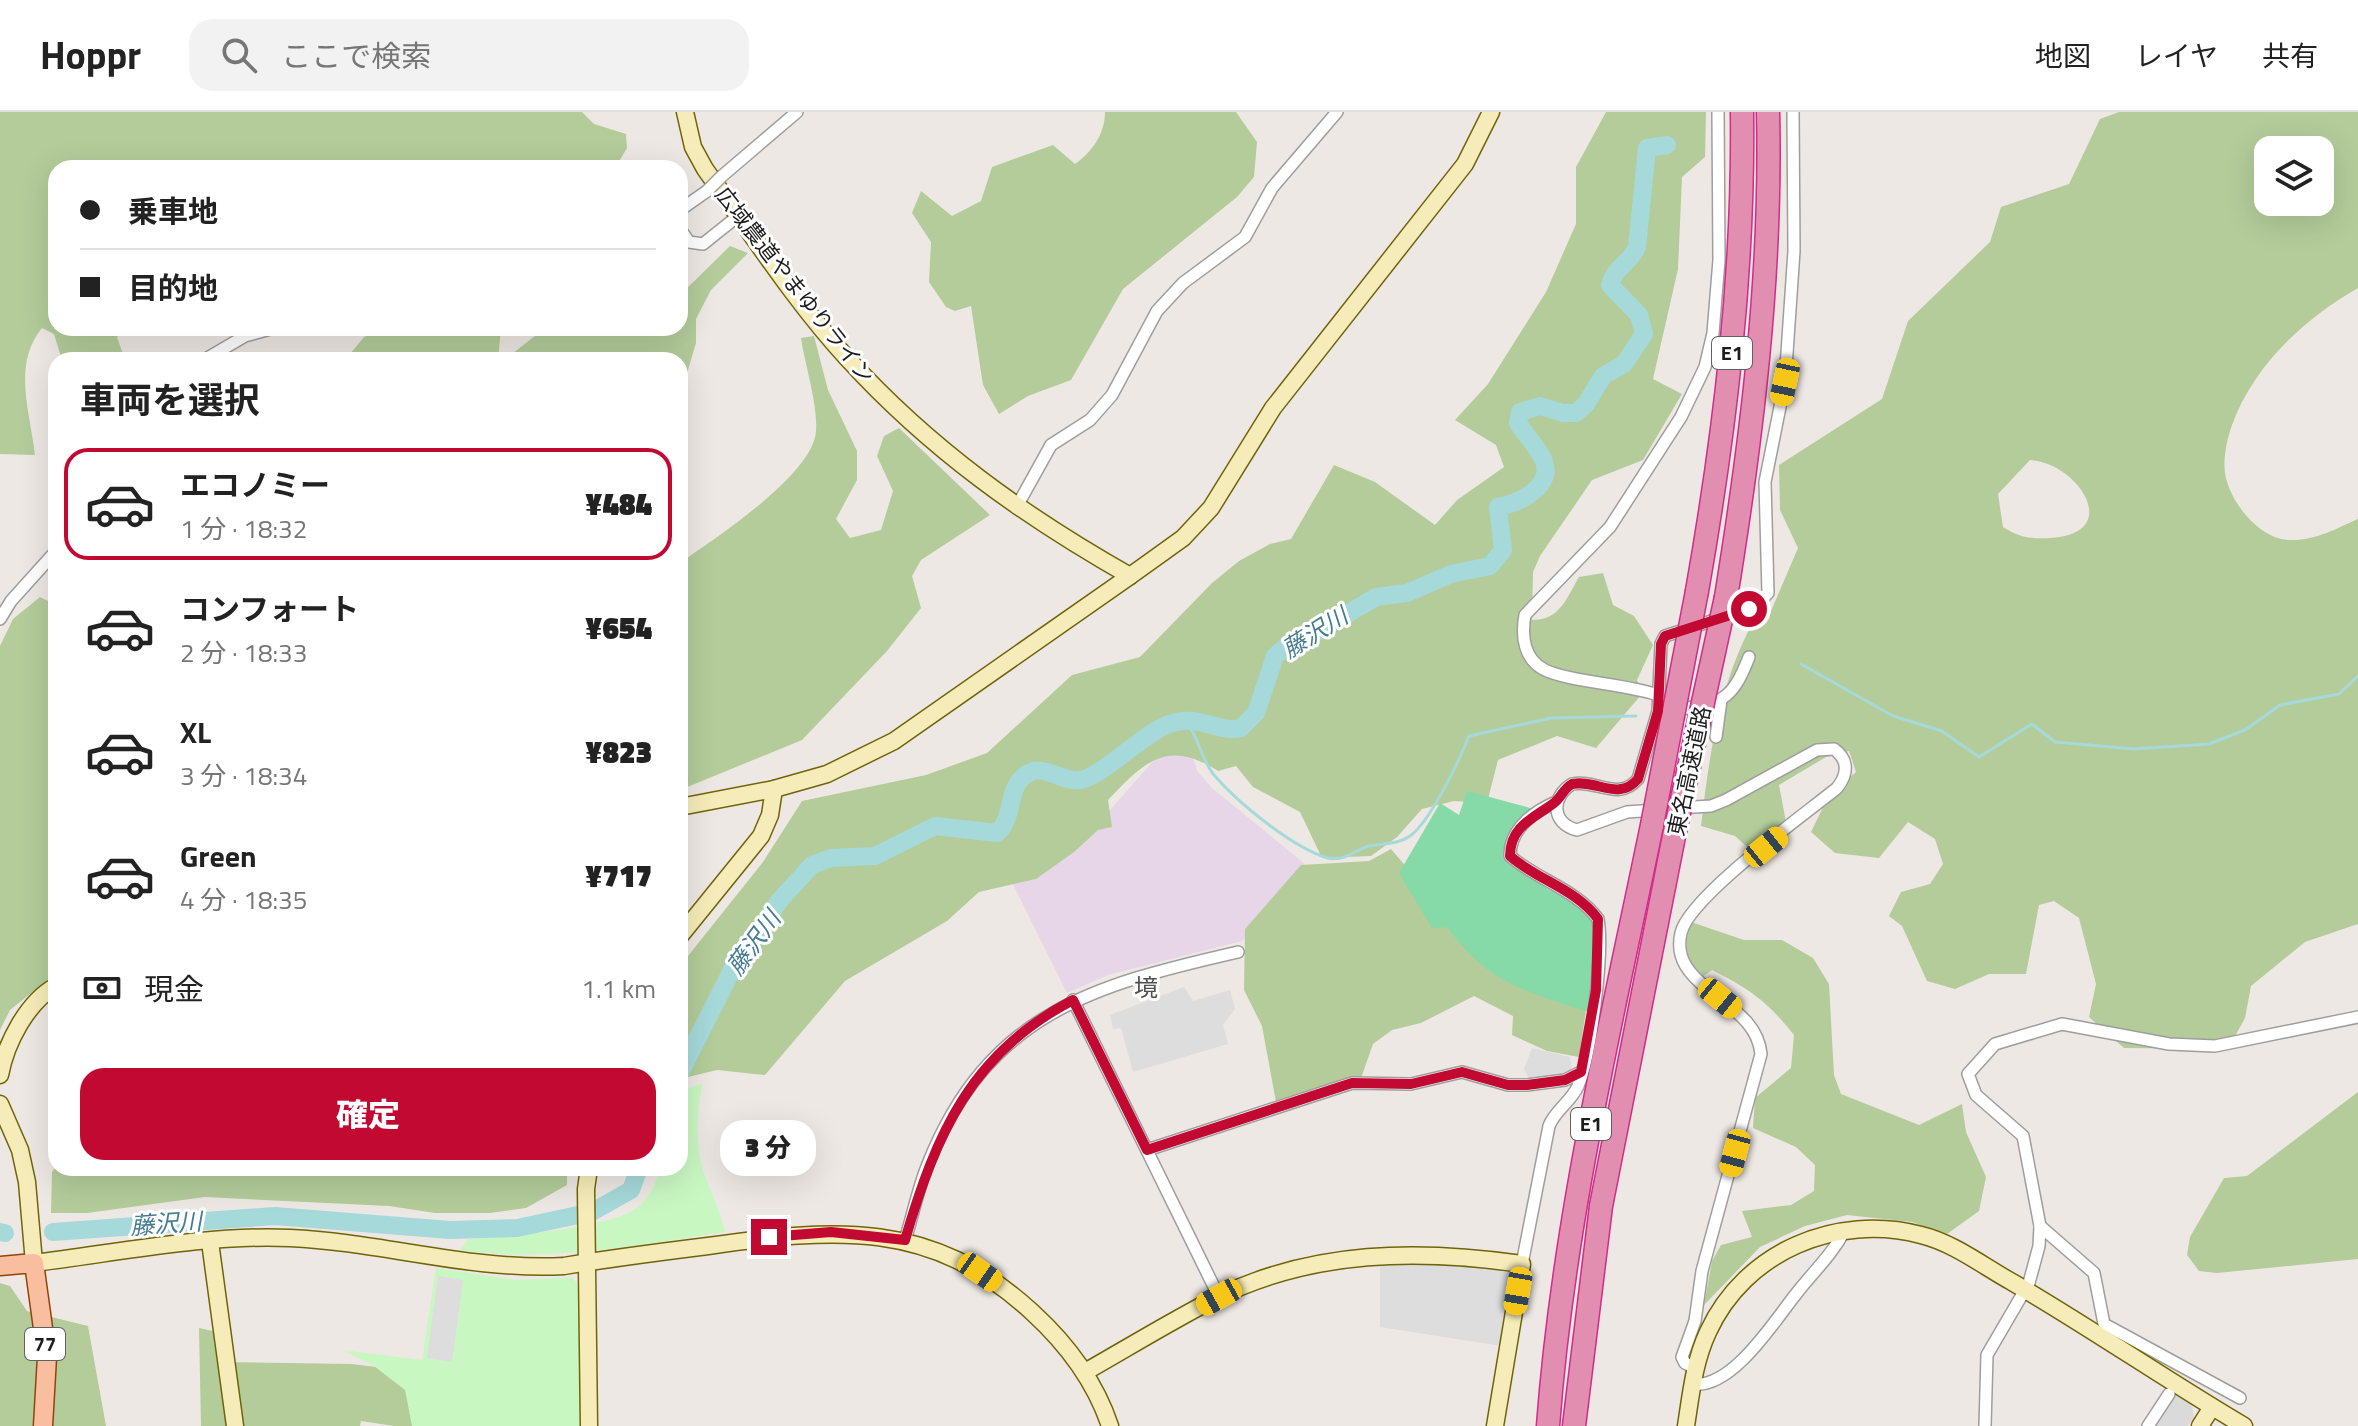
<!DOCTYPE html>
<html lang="ja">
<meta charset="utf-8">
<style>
body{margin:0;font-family:"Titillium Web","Noto Sans JP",sans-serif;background:#f2f2f2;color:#222;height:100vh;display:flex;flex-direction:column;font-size:30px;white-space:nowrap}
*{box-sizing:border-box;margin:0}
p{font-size:26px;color:#767676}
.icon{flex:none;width:44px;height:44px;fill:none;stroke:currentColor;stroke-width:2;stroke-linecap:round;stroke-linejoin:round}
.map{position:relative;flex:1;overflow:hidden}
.details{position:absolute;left:48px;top:240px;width:640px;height:824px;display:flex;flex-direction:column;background:#fff;border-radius:24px;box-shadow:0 8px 32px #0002}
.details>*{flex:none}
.guide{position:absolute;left:48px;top:48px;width:640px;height:176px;border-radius:24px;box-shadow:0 8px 32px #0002;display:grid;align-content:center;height:176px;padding:0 32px;background:#fff}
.controls{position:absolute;left:2254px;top:24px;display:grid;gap:16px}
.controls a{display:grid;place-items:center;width:80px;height:80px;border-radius:16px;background:#fff;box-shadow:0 8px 32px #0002;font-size:40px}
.end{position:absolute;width:36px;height:36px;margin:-18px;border:10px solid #c20931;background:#fff;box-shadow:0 0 0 4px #fff}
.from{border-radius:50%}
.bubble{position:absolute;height:56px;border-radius:24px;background:#fff;box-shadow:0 8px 32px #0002;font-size:26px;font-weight:800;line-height:56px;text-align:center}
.car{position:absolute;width:24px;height:48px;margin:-24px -12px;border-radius:10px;box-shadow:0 0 6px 2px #0007;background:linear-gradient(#f5c518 24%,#345 0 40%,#f5c518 0 76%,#345 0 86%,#f5c518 0)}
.guide b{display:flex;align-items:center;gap:28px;height:76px;font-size:30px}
.guide b+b{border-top:2px solid #e0e0e0}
.guide i{width:20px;height:20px;background:#222}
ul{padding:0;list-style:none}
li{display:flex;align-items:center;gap:24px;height:112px;margin:0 16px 12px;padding:0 16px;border:4px solid transparent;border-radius:24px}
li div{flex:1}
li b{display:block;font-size:30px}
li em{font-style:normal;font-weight:800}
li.selected{border-color:#c20931}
li>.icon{width:72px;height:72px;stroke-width:1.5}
h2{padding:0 32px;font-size:36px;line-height:96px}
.pay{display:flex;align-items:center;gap:20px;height:88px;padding:0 32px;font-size:30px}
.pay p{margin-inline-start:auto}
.action{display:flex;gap:16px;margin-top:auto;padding:16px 32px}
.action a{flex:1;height:92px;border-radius:24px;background:#c20931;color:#fff;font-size:32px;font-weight:800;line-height:92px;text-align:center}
header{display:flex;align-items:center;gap:48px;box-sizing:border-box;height:112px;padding:0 40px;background:#fff;border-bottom:2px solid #e0e0e0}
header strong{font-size:38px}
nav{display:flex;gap:44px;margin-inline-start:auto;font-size:28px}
.search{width:560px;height:72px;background:#f2f2f2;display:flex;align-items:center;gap:20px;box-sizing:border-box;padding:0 28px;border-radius:24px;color:#767676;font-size:30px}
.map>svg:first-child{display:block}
</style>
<header>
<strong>Hoppr</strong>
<div class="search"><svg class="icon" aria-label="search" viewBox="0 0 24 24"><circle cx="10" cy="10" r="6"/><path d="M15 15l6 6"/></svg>ここで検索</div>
<nav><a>地図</a><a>レイヤ</a><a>共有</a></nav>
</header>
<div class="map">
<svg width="2358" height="1314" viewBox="0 0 2358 1314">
<rect width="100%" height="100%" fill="#eee8e4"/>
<path fill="#dbdadb" d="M2173 1282 2192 1293 2194 1305 2188 1314H2152Z"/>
<path fill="#e6d6e7" d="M1165 636 1191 641 1198 660 1212 676 1305 752 1242 829 1108 863 1067 881 1007 760 1101 708Z"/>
<g fill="#b3cc9a" fill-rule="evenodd">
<path d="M0 0H582L594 12 626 22 627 36 615 56H56V216H129L117 225 125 248H62L54 222 42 216C12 253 30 299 35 343L0 342Z"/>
<path d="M1105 0H1236L1257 30 1254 65 1237 85 1123 177 1071 268 1028 284 999 302 983 273 971 194 955 199 946 195 929 170 931 130 912 101 921 79 952 104 981 89 992 55 1053 33 1075 52C1092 40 1105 22 1105 0Z"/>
<path d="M1606 0H1706L1705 45 1682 65 1678 157 1653 267 1682 282 1643 348 1592 368 1540 444 1533 460 1532 508C1560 508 1566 487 1579 465L1603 461 1613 493 1634 504 1653 533 1637 568 1641 583 1596 636 1557 624 1498 648 1487 691 1454 689 1422 697 1397 725 1371 744 1322 746 1300 700 1253 675 1236 654 1218 659C1167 626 1144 650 1108 688L1112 715 1098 718 1074 740 1036 767 979 780 947 809 845 869 765 963 717 958 680 967V854L763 750 802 689 926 663 987 641 1072 563 1140 545 1212 471 1239 449 1270 432 1291 427 1334 353 1375 370 1435 413 1457 388 1504 355 1496 333 1455 308 1488 272 1546 180 1576 112V55Z"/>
<path d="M2119 0H2358V176C2304 207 2254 253 2232 313 2227 327 2223 346 2225 361 2229 389 2259 427 2289 428 2315 429 2335 417 2358 407V812L2305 830 2251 874 2245 906 2228 937 2124 936 2089 905 2096 872 2079 806 2054 789 2039 793 2026 862H1989L1955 877 1927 869 1902 814 1889 804 1901 780 1930 772 1943 752 1935 727 1908 710 1879 746 1835 741 1811 720 1830 681 1856 660 1849 639 1826 645 1779 673 1786 710 1760 738 1747 735 1735 724 1701 714C1709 644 1720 567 1756 505L1768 506 1798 436 1780 398 1779 353 1882 287 1908 209 1990 130 2001 95 2069 72 2100 7ZM2268 38H2320V90H2268ZM2030 348C2077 350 2125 421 2051 426 2031 427 2020 426 2003 415L1998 382Z"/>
<path d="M730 134 748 141 711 178 696 207V231L682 278 680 317V248H504L545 216H680V183Z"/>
<path d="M383 216H501L498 248H345L364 225Z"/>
<path d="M814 224 828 278 857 339V368L836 407 850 426 881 418 893 379 877 344 884 324 899 316 990 403 921 448 912 464 921 496 887 539 802 628 680 678V451C714 427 814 362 816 319 818 293 805 253 801 226Z"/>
<path d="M40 485 56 493V861L10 898 0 918V534L13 507Z"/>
<path d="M1391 737 1432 785 1588 885 1579 945 1547 939 1512 923 1513 904 1474 884 1421 911 1392 918 1373 932 1360 969 1276 990 1262 914 1244 878 1245 817 1301 753 1369 749Z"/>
<path d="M1691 810 1744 828H1782L1813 846 1829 872 1834 963 1841 982 1919 1013 1962 992 1966 1020 1986 1065 1979 1099 1947 1122 1912 1110 1847 1103 1805 1114 1760 1135 1704 1193 1712 1149 1721 1133 1752 1125 1742 1099 1791 1093 1814 1079 1815 1053 1796 1035 1753 1016 1755 986 1791 956 1794 923C1767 889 1751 878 1712 858L1701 866C1686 846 1683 834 1691 810Z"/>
<path d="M2358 980V1147L2217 1161 2199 1159 2187 1143 2190 1125 2224 1066 2247 1064Z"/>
<path d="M56 1054 567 1056V1073L526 1096 490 1101H435L389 1094 205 1085 87 1101H51L52 1060Z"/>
<path d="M0 1171 10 1174 27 1199 88 1214 106 1314H0Z"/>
<path d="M199 1216 213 1219 217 1250 352 1252 408 1259 438 1314H394L361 1309 360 1314H201Z"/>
</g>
<g fill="#c9f7c2">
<path d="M702 972C696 1006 694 1040 708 1072 715 1089 721 1102 725 1120 637 1133 549 1151 460 1138L469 1127C505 1124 613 1117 639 1094 650 1084 657 1070 660 1056H680V978Z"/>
<path d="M436 1156 516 1168 572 1165 579 1174 580 1314H412L405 1278 374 1254 343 1238 422 1248Z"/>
</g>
<path fill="#85daa7" d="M1467 679 1534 697 1509 726 1503 746 1548 777 1578 790 1595 812 1589 900C1525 879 1489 872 1447 815L1432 816 1399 761 1440 691 1459 703Z"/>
<g fill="#ddd">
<path d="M1184 875 1193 889 1230 878 1235 897 1223 913 1228 932 1133 960 1121 916 1113 917 1110 903Z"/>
<path d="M1532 936 1570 945 1572 961 1530 969 1524 957Z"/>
<path d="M1426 1149 1508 1157 1512 1165 1501 1234 1380 1215V1150Z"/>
<path d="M438 1164 463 1168 452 1250 427 1246Z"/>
</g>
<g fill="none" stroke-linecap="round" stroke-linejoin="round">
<g stroke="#a6d9da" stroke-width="3">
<path d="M1801 552 1893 604 1942 619 1979 645 2032 612 2055 630 2134 637 2209 632 2245 618 2280 593 2339 582 2358 564"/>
<path d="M1186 609C1199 626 1201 647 1214 663 1238 691 1293 736 1328 746 1344 750 1355 738 1369 734 1383 731 1397 733 1410 724 1430 710 1459 649 1469 624L1551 606 1636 604"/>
</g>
<g stroke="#a6d9da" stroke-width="18">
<path d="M680 961 734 854 780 788 812 753 831 746 875 744 935 714 997 721C1014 706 1007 680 1022 666 1041 647 1060 671 1080 668 1102 665 1142 622 1169 612 1200 601 1218 622 1241 616L1256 601 1275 544 1290 531 1317 520 1376 485 1407 481 1451 462 1490 454 1503 438 1498 395C1519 392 1556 373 1543 347 1537 334 1525 323 1518 311L1520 300 1540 294 1563 301H1576L1586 292 1603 264 1624 252 1644 222 1639 203 1610 173C1614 156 1630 151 1637 135L1647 36 1667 33"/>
<path d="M0 1120 5 1121"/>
<path d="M53 1120 275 1104 450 1118 517 1116 592 1100 631 1078 639 1056"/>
</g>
<g stroke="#9e9e9e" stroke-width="14">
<g id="street">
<path d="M722 64 797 0"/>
<path d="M680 98 707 79"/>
<path d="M680 117 689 130 703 132 738 104"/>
<path d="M204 248 245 224 274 216"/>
<path d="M1016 396 1051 333 1090 308 1112 283 1157 199 1183 171 1245 125 1272 76 1337 0"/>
<path d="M0 507 11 489 56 439"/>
<path d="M1658 583C1626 572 1571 570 1545 558 1524 548 1521 524 1525 503L1610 415 1681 305 1705 255 1713 221 1719 148 1718 0"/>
<path d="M1671 598C1719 592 1731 592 1749 545"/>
<path d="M1716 625 1721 588"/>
<path d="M1677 696 1711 694 1726 688 1817 638 1834 637C1849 648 1848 662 1837 676 1804 703 1689 785 1681 821 1675 847 1690 863 1709 878 1731 896 1758 911 1761 942L1702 1159 1695 1209 1682 1245 1685 1251 1695 1256"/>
<path d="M1656 698 1627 700 1577 718C1551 711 1551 685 1572 672 1597 667 1618 690 1638 667L1658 599 1661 532 1665 524 1755 495 1768 481 1765 370 1785 270 1794 139 1793 0"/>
<path d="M1073 888 1219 1185"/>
<path d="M1147 1038 1352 971 1411 972 1462 960 1508 973H1527L1565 968 1581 960"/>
<path d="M2040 1114 2094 1161 2104 1212 2240 1286"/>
<path d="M905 1128C913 1103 918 1076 928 1052 988 901 1094 873 1238 840"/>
<path d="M1522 1152 1549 1014C1555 998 1571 990 1578 974 1591 944 1604 839 1598 807 1576 777 1537 768 1510 744 1510 717 1533 700 1556 690"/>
<path d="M1692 1272C1732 1278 1775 1208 1796 1182 1813 1160 1832 1143 1845 1118"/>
<path d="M1985 1314 1987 1243 2029 1171 2039 1134 2040 1114 2023 1024 1976 983 1968 962 1995 932 2062 912 2169 932 2215 934 2358 905"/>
<path d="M2148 1314 2169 1282"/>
</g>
</g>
<g stroke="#6f6409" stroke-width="19">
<g id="secondary">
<path d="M685 0 693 35 705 57C749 118 796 191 847 246 930 337 1024 404 1130 464"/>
<path d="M680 695 774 677 827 662 894 629 1130 464 1183 426 1211 396 1273 296 1465 52 1491 0"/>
<path d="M680 824 761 724 770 703 774 677"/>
<path d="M0 963C6 931 27 890 56 874"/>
<path d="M0 992 20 1038 27 1070 34 1151C116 1141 208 1122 290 1126 382 1130 471 1159 564 1154 612 1146 660 1140 708 1134 835 1116 931 1107 1032 1200 1067 1232 1095 1269 1110 1314"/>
<path d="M210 1130 235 1314"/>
<path d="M1085 1260C1129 1235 1173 1208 1218 1185 1314 1138 1419 1137 1522 1152L1495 1314"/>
<path d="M589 1314 586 1077 589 1056"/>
<path d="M1686 1314C1691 1282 1694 1250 1708 1220 1745 1139 1837 1101 1921 1123 1954 1131 1983 1154 2012 1170 2091 1216 2166 1268 2244 1314"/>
<path d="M2200 1314 2212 1295"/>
</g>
</g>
<g stroke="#904507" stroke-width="21">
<path id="primary" d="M0 1154 34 1151 47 1245 43 1314"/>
</g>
<g stroke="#d12c88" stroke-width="25">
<g id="highway">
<path d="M1697 479C1725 320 1744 162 1742 0"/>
<path d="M1726 485C1752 325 1772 163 1768 0"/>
<path d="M1548 1314C1563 1111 1611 912 1652 713"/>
<path d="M1574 1314 1601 1094 1675 719"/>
</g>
</g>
<use href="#street" stroke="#fff" stroke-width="11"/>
<use href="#secondary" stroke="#f6ecb9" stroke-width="16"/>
<use href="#primary" stroke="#f8be9f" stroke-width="18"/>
<use href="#highway" stroke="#e28eb0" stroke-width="22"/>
<g stroke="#9e9e9e" stroke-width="14" stroke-linecap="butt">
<path id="street-bridge" d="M707 79 722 64"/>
</g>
<g stroke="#d12c88" stroke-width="25" stroke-linecap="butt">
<g id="highway-bridge">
<path d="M1652 713 1697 479"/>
<path d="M1675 719 1726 485"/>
</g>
</g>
<use href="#street-bridge" stroke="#fff" stroke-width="11"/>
<use href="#highway-bridge" stroke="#e28eb0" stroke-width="22"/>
</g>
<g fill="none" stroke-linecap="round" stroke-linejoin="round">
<path stroke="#c20931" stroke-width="10" d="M769 1125 831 1120 905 1128C936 1022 971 941 1073 888L1147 1038 1352 971 1411 972 1462 960 1508 973H1527L1565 968 1581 960 1596 878 1598 807C1576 777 1537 768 1510 744 1510 714 1534 706 1554 691 1561 686 1563 677 1572 672 1597 667 1618 690 1638 667L1658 599 1661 532 1665 524 1749 497"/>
</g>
<g text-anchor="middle" stroke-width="6" stroke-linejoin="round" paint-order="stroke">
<g fill="#fff" stroke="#616161" stroke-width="2">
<rect x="1712" y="225" width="40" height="32" rx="6"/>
<rect x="1571" y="996" width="40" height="32" rx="6"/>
<rect x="25" y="1216" width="40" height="32" rx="6"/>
</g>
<g font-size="20" font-weight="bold" fill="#1d1d1d">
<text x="1732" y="248">E1</text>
<text x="1591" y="1019">E1</text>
<text x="45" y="1239">77</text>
</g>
<g font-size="22" fill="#1d1d1d" stroke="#fff">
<text transform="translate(795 173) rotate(52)" y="8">広域農道やまゆりライン</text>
<text transform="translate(1689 659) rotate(-78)" y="8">東名高速道路</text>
</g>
<g font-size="24" font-style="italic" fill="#457c92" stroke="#fff">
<text transform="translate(1315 521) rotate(-32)" y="8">藤沢川</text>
<text transform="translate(754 831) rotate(-54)" y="8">藤沢川</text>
<text transform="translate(166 1112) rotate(-4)" y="8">藤沢川</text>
</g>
<g font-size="24" fill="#505050" stroke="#fff">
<text x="1146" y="884">境</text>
</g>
</g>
</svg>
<div class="controls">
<a><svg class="icon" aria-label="layers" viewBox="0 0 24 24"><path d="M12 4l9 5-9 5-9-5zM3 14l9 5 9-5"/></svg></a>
</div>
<i class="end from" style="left:1749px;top:497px"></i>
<i class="end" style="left:769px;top:1125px"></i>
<div class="bubble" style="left:720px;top:1008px;width:96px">3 分</div>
<i class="car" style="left:1785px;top:270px;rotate:192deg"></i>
<i class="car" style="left:1766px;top:735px;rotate:51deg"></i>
<i class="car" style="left:1720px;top:886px;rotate:129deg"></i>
<i class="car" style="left:1735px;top:1041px;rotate:195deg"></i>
<i class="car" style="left:980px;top:1160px;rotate:125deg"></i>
<i class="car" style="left:1518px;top:1179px;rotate:190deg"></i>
<i class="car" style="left:1219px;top:1185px;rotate:241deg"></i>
<div class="guide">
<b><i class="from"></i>乗車地</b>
<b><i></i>目的地</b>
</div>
<section class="details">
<h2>車両を選択</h2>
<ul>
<li class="selected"><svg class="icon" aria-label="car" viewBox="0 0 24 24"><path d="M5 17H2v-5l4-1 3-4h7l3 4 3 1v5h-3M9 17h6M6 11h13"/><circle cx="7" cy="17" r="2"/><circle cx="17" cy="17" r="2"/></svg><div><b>エコノミー</b><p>1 分 · 18:32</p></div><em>¥484</em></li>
<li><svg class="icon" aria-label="car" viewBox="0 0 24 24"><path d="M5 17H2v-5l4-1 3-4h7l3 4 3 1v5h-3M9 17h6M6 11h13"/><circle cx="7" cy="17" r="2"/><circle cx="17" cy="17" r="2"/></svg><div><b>コンフォート</b><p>2 分 · 18:33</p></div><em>¥654</em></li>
<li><svg class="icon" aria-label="car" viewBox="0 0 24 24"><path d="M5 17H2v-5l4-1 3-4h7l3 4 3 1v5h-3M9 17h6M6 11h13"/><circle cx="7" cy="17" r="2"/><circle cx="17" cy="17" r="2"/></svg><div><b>XL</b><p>3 分 · 18:34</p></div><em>¥823</em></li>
<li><svg class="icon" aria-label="car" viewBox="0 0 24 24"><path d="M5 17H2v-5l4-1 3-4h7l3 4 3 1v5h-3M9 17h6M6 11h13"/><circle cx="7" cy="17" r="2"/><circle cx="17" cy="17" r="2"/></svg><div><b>Green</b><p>4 分 · 18:35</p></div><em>¥717</em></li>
</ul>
<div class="pay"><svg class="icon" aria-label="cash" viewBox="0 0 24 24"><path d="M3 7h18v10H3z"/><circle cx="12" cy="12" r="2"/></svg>現金<p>1.1 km</p></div>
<div class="action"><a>確定</a></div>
</section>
</div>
